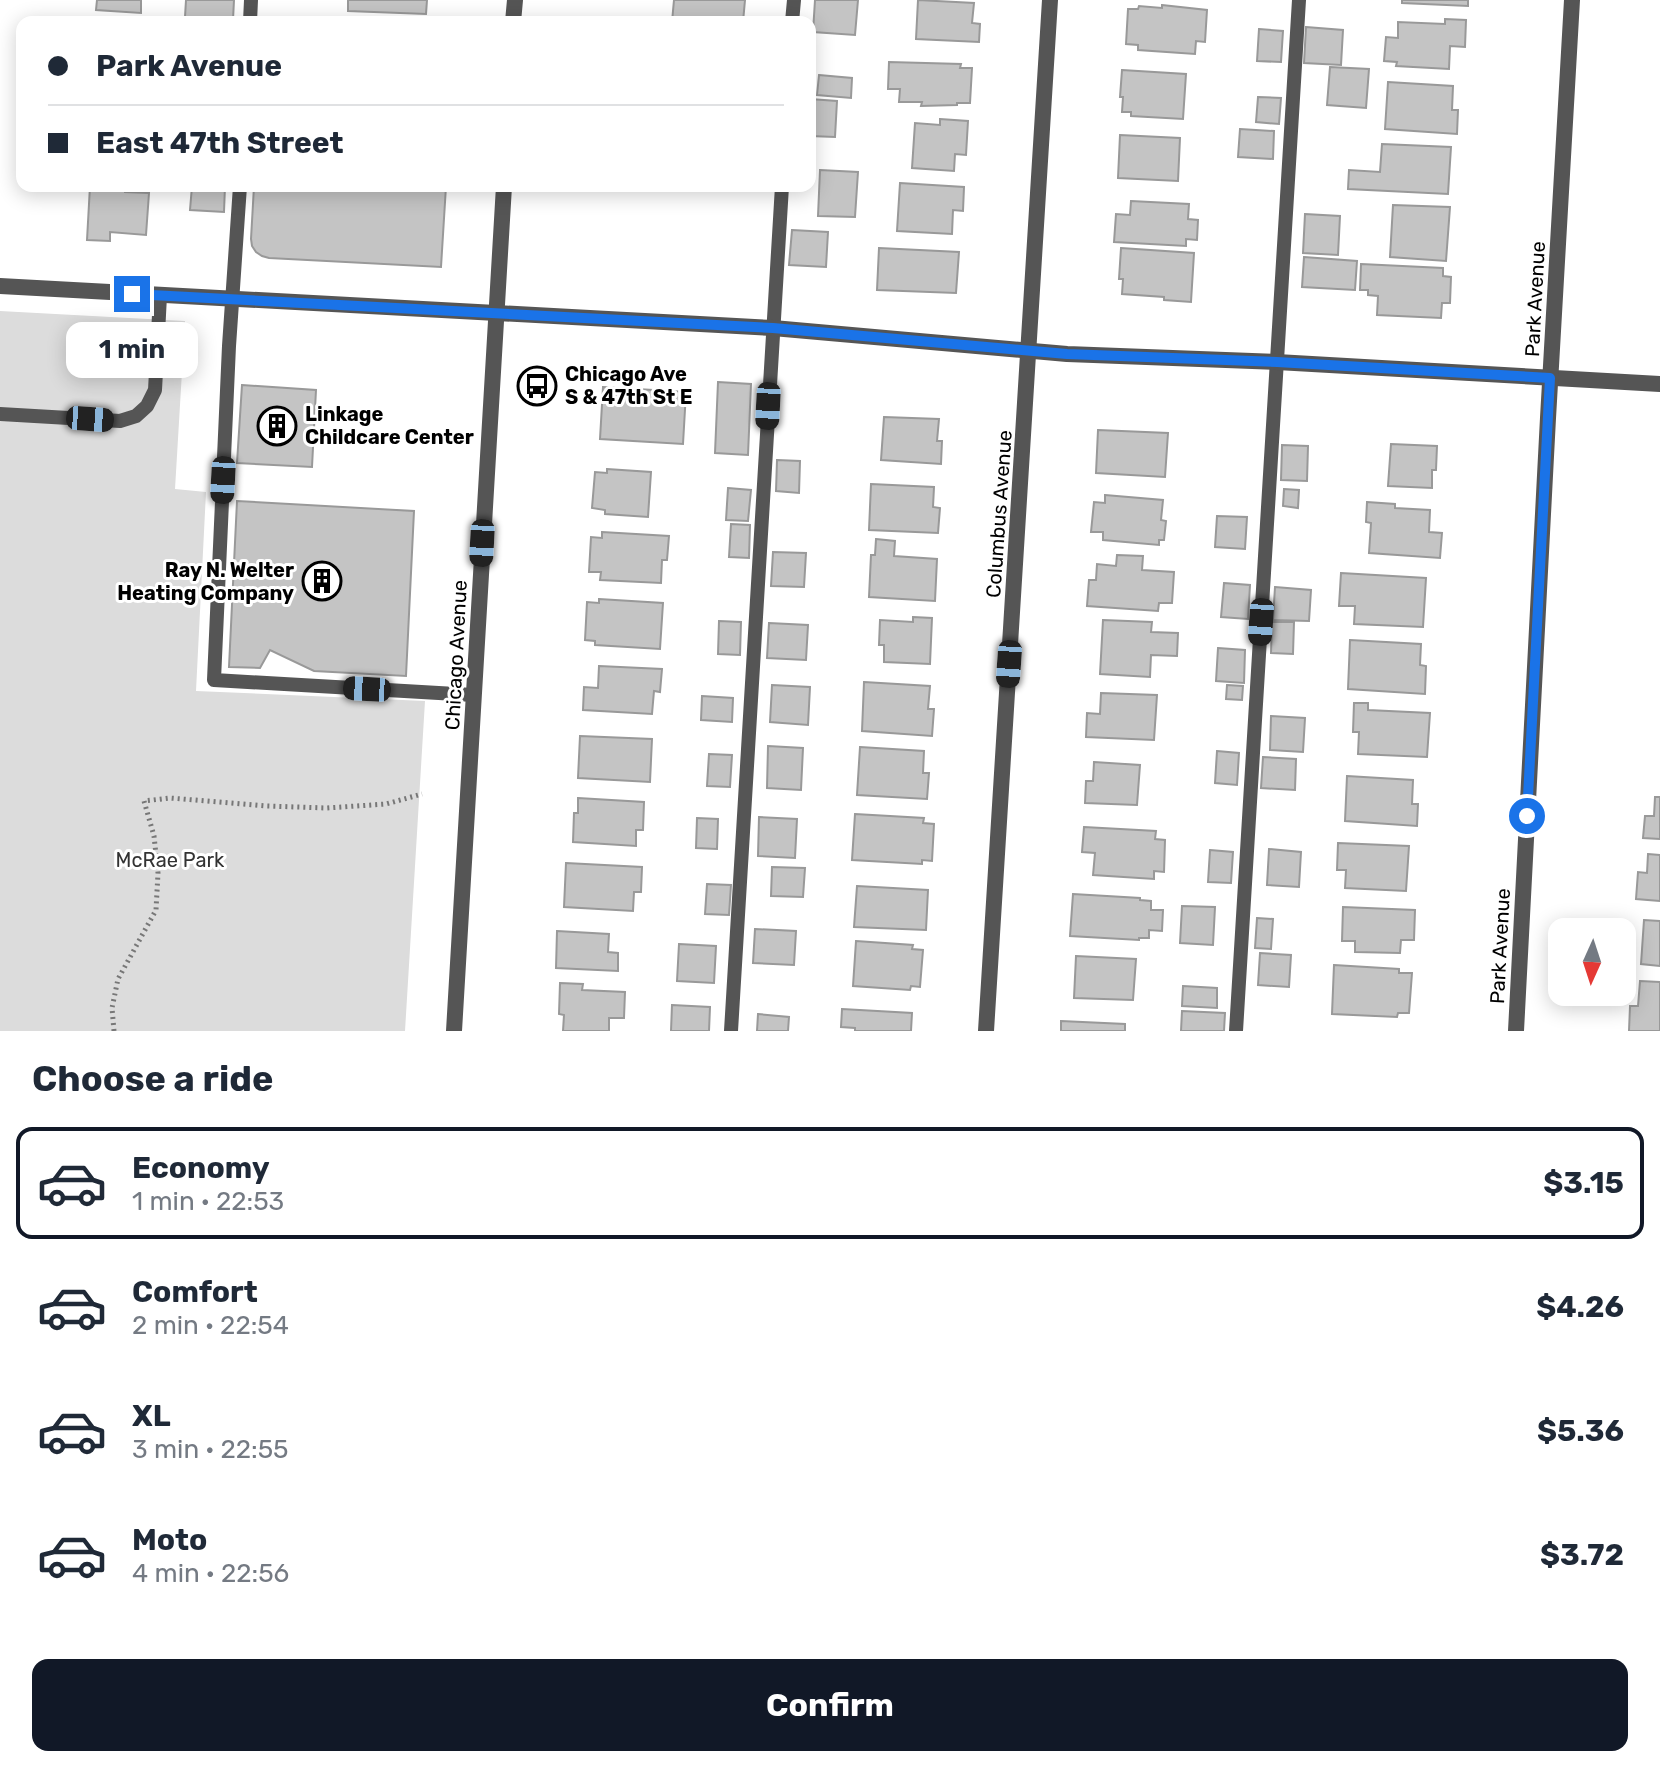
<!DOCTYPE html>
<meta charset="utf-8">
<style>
body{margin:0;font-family:Rubik,sans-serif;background:#f6f6f7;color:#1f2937;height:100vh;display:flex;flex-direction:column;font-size:30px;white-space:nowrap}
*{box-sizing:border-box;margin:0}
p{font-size:26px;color:#747a83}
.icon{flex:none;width:44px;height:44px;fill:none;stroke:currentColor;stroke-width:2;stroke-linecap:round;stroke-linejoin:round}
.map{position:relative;height:1031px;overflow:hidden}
.panel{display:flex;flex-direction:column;background:#fff;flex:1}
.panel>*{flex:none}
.top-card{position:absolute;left:16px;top:16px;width:800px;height:176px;border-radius:16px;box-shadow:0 4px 20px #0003;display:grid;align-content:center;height:176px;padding:0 32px;background:#fff}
.needle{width:52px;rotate:183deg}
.tools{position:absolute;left:1548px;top:918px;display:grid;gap:16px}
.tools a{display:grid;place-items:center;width:88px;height:88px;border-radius:16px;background:#fff;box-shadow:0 4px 20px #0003;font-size:40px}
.end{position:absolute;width:36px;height:36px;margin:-18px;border:10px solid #1a73e8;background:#fff;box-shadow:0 0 0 4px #fff}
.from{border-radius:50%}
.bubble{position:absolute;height:56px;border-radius:16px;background:#fff;box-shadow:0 4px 20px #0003;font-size:26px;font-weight:700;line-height:56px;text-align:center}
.car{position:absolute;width:24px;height:48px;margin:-24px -12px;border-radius:10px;box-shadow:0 0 6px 2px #0007;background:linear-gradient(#222 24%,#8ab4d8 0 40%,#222 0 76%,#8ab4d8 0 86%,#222 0)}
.top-card b{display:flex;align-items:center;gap:28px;height:76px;font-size:30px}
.top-card b+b{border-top:2px solid #e0e1e3}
.top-card i{width:20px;height:20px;background:#1f2937}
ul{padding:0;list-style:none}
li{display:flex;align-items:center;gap:24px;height:112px;margin:0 16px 12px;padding:0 16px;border:4px solid transparent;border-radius:16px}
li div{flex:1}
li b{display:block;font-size:30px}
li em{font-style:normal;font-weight:700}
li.on{border-color:#111827}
li>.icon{width:72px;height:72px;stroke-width:1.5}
h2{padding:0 32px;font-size:36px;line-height:96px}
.primary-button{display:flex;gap:16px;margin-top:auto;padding:16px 32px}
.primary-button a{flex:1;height:92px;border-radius:16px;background:#111827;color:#fff;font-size:32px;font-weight:700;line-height:92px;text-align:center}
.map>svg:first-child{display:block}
</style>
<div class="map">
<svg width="1660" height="1031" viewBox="0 0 1660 1031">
<rect width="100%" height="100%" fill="#fff"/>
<path fill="#dcdcdc" d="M0 311 185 321 175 489 206 492 196 691 425 701 405 1031H0Z"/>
<g fill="#c4c4c4" stroke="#999" stroke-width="2">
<path d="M97 0H141V13L96 10Z"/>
<path d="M186 0H234L233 20 185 17Z"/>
<path d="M348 0H427L426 14 348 11Z"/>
<path d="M674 0H745L743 22H672Z"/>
<path d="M815 0H858L855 35 813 32Z"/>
<path d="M918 0 974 3 972 23 980 24 979 42 916 39Z"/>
<path d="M1402 0H1468V6L1402 3Z"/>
<path d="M1162 5 1207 10 1205 42 1196 41 1195 54 1138 50V45L1126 44 1128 9H1138L1139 6 1162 8Z"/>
<path d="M1445 19 1466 20 1465 47 1450 46 1449 69 1396 66 1397 62 1384 61 1386 37 1398 38V22L1445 24Z"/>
<path d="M1306 27 1343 30 1341 65 1304 63Z"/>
<path d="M1259 29 1283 31 1281 62 1257 61Z"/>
<path d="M889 62 961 64 960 68H972L970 103H957V105L921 106 922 102H899L900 89H888Z"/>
<path d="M1330 67 1369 69 1366 108 1327 105Z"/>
<path d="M1122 70 1186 74 1183 119 1131 116V112H1122L1123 97H1120Z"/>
<path d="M819 75 852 78 851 98 817 95Z"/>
<path d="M1388 82 1453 86 1452 110H1458L1457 134 1385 129Z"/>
<path d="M1258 97 1281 98 1279 124 1256 122Z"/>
<path d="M810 99 837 101 835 137 810 136Z"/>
<path d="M940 119 968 121 966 155 955 154 954 171 912 168 915 123 940 125Z"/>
<path d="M1240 129 1274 131 1273 159 1238 157Z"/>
<path d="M1120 135 1180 138 1178 181 1118 178Z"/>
<path d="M1382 144 1451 147 1448 194 1348 189 1349 170 1380 172Z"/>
<path d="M820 170 858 172 855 217 818 216Z"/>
<path d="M900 183 964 187 963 211 953 210 952 234 897 231Z"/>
<path d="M90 186H125V192L149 193 146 235 110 232V241L87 240Z"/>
<path d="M192 186H225L224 212 190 210Z"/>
<path d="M254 186H446L441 267 269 258 262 256 256 252 252 246 251 239Z"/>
<path d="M1131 201 1189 204 1188 219 1198 220 1197 240 1186 239V246L1114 242 1116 214 1130 215Z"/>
<path d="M1393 205 1450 207 1446 261 1390 257Z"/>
<path d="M1305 214 1340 216 1338 255 1303 253Z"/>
<path d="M792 230 828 232 826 267 789 265Z"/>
<path d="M879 248 959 252 956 293 877 290Z"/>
<path d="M1121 248 1194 253 1191 302 1164 300V297L1122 294 1123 279H1119Z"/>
<path d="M1304 257 1357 261 1355 290 1302 287Z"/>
<path d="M1361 264 1443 268V276L1451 277 1450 303H1442L1441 318 1377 315 1378 296 1368 295V290H1360Z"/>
<path d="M718 382 751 384 748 455 715 453Z"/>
<path d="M242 385 316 390 312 467 237 463Z"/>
<path d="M603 387 686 392 683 444 600 439Z"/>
<path d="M884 417 939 419 937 441H942L941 464 881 460Z"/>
<path d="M1098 430 1168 433 1165 477 1096 473Z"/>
<path d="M1391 444 1437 446 1436 470H1432V488L1388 486Z"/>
<path d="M1282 445 1308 446 1307 481 1281 480Z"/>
<path d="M777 460 800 461 799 493 776 491Z"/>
<path d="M607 469 651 472 648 517 605 514V510L592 508 595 472 607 473Z"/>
<path d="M871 484 934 487 933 507 940 508 938 533 869 530Z"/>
<path d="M728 488 751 490 748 521 726 520Z"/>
<path d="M1284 489 1299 490 1298 508 1283 506Z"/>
<path d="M1105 495 1163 500 1161 520 1166 521 1164 540H1159V545L1103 540V532H1091L1094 502 1105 503Z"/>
<path d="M237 501 414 511 406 676 314 671 270 650 260 668 229 667Z"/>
<path d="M1367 502 1395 504V508L1430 510 1429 532 1442 533 1440 558 1369 553 1371 523 1366 522Z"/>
<path d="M1217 516 1247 517 1245 549 1215 547Z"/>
<path d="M731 524 750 525 749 558 729 557Z"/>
<path d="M602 532 669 536 667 560H662L661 583 600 580 601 572H589L591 537 602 538Z"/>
<path d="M876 539 895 541 894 556 937 559 935 601 869 597 871 555H875Z"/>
<path d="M773 552 806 553 804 587 771 586Z"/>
<path d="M1117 555 1143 556 1142 570 1174 572 1172 603H1159L1158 611 1087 606 1089 580H1096L1097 564 1116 566Z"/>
<path d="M1341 573 1426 578 1423 627 1354 624 1355 606H1339Z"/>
<path d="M1224 583 1250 585 1248 619 1221 617Z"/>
<path d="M1275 587 1311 590 1309 621 1273 620Z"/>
<path d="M599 599 663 603 660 649 595 645V641L585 640 587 602 599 603Z"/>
<path d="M913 617 932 618 930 664 884 662V645H879L880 620 913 622Z"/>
<path d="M1103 620 1152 622 1151 632 1178 633 1177 656 1151 655 1150 677 1100 674Z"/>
<path d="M719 621 741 622 740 655 718 654Z"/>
<path d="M1272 622H1294L1293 654 1271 653Z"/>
<path d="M769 623 808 625 806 660 767 658Z"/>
<path d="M1350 640 1421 644 1420 665 1426 666 1425 694 1348 689Z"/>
<path d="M1218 648 1245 650 1244 683 1216 681Z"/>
<path d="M599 666 662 669 660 692 654 691 652 714 583 710 584 687 598 688Z"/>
<path d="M864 682 930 686 928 709H934L932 736 862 731Z"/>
<path d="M772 685 810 687 808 725 770 722Z"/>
<path d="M1227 685 1243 686 1242 700 1226 699Z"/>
<path d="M1101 693 1157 695 1154 740 1086 737 1087 713 1100 714Z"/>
<path d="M702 696 733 698 732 722 701 720Z"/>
<path d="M1354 703H1368V710L1430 713 1427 757 1358 754 1359 732H1353Z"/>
<path d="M1271 716 1305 718 1303 752 1270 750Z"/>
<path d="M580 736 652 739 650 782 578 778Z"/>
<path d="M768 746 803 748 801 790 767 788Z"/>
<path d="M860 747 924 751 923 773H929L927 799 857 795Z"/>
<path d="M1217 751 1239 753 1237 785 1215 783Z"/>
<path d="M709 754 732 755 730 787 707 786Z"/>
<path d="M1263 757 1296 759 1295 790 1261 788Z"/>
<path d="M1094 762 1140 765 1137 805 1085 803 1086 781H1093Z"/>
<path d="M1347 776 1413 780 1412 804H1418L1417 826 1345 821Z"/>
<path d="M1655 797H1660V839L1643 838 1645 816H1654Z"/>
<path d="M578 798 644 802 643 830H636V846L573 842 574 813H578Z"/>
<path d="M855 814 924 818 923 823 934 824 932 861 922 860V864L852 860Z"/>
<path d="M759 817 797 819 795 858 758 856Z"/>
<path d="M697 818 718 819 717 849 696 848Z"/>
<path d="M1084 827 1156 831 1155 839 1165 840 1164 872 1154 871V879L1093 875 1095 853 1082 852Z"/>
<path d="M1338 843 1409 846 1406 891 1345 888 1346 870H1337Z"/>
<path d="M1269 849 1301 852 1299 887 1267 885Z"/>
<path d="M1210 850 1233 852 1231 883 1208 882Z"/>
<path d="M1648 854 1660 855V901L1636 899 1638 872 1647 873Z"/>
<path d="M566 863 642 867 641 892H634L633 911 564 907Z"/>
<path d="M772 867 805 868 803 897 771 896Z"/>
<path d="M707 884 731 885 729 915 705 914Z"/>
<path d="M857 886 928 890 926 930 854 927Z"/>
<path d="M1073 894 1140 898V900L1151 901V910H1163L1162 931 1149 930V938H1139V940L1070 936Z"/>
<path d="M1182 906 1215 907 1213 945 1180 943Z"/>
<path d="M1343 907 1415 910 1414 940H1401L1400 953 1355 952V941H1342Z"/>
<path d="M1257 918 1273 919 1271 949 1255 948Z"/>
<path d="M1644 920 1660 921V966L1641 964Z"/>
<path d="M755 929 796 931 794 965 753 963Z"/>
<path d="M557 931 609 934 608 952 618 953V971L556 968Z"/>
<path d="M856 941 913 945 912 949 923 950 920 987 911 986 910 990 853 986Z"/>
<path d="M679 944 716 946 714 983 677 981Z"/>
<path d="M1260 953 1291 955 1289 987 1258 985Z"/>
<path d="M1076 956 1136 959 1133 1000 1074 998Z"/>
<path d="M1334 965 1399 969V973H1412L1409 1013H1398L1397 1017 1332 1014Z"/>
<path d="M1640 981 1660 982V1031H1629L1630 1006H1638Z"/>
<path d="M560 983 583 984 582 990 625 992 624 1018H609V1031H563L564 1015 559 1014Z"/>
<path d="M1183 986 1217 988V1008L1182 1006Z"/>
<path d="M672 1005 710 1007 709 1031H671Z"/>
<path d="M842 1009 912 1013 911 1031H855V1028L841 1027Z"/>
<path d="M1182 1011 1225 1013 1224 1031H1181Z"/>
<path d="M758 1014 789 1017 788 1031H757Z"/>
<path d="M1061 1021 1125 1024V1031H1061Z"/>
</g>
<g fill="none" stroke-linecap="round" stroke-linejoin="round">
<path stroke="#777" stroke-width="5" stroke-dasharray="2 4" stroke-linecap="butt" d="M114 1031 112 1008 118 979 156 910 158 873 154 836 144 801 170 798 267 806 327 808 386 804 422 794"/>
<g stroke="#555" stroke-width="14">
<path d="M250 22 251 0"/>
<path d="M792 22 794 0"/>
<path d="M240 186 229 346 214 680 473 695"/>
<path d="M0 414 120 421 136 416 147 406 155 390 160 296"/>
<path d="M731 1031 782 186"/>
<path d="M1236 1031 1299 0"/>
</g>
<g stroke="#555" stroke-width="16">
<path d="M0 286 773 328 1067 354 1277 362 1660 384"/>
<path d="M986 1031 1050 0"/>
<path d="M1516 1031 1548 418 1572 0"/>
</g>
<g stroke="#555" stroke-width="16">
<path d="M513 22 515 0"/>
<path d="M454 1031 504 186"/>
</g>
</g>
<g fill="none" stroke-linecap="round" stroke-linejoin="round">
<path stroke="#1a73e8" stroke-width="10" d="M132 294 773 328 1067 354 1277 362 1550 378 1527 816"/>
</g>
<defs>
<g id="bus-ring" transform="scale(2)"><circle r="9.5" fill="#fff" stroke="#000" stroke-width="1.5"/><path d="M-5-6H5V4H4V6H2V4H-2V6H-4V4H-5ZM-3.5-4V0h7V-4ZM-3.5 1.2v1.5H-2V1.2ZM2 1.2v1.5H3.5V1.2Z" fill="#000"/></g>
<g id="building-ring" transform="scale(2)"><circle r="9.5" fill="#fff" stroke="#000" stroke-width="1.5"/><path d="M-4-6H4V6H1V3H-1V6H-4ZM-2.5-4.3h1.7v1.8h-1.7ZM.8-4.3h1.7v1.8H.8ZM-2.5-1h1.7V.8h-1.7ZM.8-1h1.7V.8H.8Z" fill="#000"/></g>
</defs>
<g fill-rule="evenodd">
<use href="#bus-ring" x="537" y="386"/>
<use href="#building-ring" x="277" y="426"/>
<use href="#building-ring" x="322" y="581"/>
</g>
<g text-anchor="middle" stroke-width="6" stroke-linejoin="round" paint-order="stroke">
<g font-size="20" fill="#000" stroke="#fff">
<text transform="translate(1535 299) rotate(-87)" y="7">Park Avenue</text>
<text transform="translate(999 514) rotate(-86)" y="7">Columbus Avenue</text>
<text transform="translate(456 655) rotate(-87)" y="7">Chicago Avenue</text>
<text transform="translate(1500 946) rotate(-87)" y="7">Park Avenue</text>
</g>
<g font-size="20" font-weight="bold" fill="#000" stroke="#fff" text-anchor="start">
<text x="565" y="381">Chicago Ave<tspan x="565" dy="23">S &amp; 47th St E</tspan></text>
<text x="305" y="421">Linkage<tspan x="305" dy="23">Childcare Center</tspan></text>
<text x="294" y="577" text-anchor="end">Ray N. Welter<tspan x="294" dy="23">Heating Company</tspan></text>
</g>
<g font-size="20" fill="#333" stroke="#fff">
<text x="170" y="867">McRae Park</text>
</g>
</g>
</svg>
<div class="tools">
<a><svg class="needle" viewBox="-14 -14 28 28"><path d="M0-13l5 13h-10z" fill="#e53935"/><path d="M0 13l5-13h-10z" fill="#747a83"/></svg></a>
</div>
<i class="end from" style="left:1527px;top:816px"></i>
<i class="end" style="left:132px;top:294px"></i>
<div class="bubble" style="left:66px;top:322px;width:132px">1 min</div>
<i class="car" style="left:768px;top:406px;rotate:183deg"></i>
<i class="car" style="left:90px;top:419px;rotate:94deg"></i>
<i class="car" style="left:223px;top:480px;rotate:183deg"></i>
<i class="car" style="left:482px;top:543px;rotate:183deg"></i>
<i class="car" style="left:1261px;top:622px;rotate:184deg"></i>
<i class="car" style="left:1009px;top:664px;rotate:184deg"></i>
<i class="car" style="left:367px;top:689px;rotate:273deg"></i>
<div class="top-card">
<b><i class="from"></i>Park Avenue</b>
<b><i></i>East 47th Street</b>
</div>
</div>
<section class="panel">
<h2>Choose a ride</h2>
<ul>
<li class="on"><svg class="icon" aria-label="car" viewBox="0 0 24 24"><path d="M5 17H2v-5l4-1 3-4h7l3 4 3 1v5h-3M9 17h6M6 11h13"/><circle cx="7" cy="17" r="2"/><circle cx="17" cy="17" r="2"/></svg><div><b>Economy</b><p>1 min · 22:53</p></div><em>$3.15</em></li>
<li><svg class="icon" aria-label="car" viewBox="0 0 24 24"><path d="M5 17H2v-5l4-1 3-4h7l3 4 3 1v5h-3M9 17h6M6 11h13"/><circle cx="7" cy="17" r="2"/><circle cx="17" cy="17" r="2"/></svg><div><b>Comfort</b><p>2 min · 22:54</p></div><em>$4.26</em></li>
<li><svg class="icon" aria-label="car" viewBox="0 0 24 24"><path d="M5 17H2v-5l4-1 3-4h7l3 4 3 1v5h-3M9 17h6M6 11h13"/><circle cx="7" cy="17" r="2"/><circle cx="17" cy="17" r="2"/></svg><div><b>XL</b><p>3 min · 22:55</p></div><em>$5.36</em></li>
<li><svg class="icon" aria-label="car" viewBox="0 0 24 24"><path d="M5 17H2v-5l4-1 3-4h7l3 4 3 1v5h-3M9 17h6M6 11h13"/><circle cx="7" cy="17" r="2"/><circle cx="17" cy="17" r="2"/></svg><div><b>Moto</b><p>4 min · 22:56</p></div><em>$3.72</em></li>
</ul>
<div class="primary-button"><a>Confirm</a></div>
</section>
